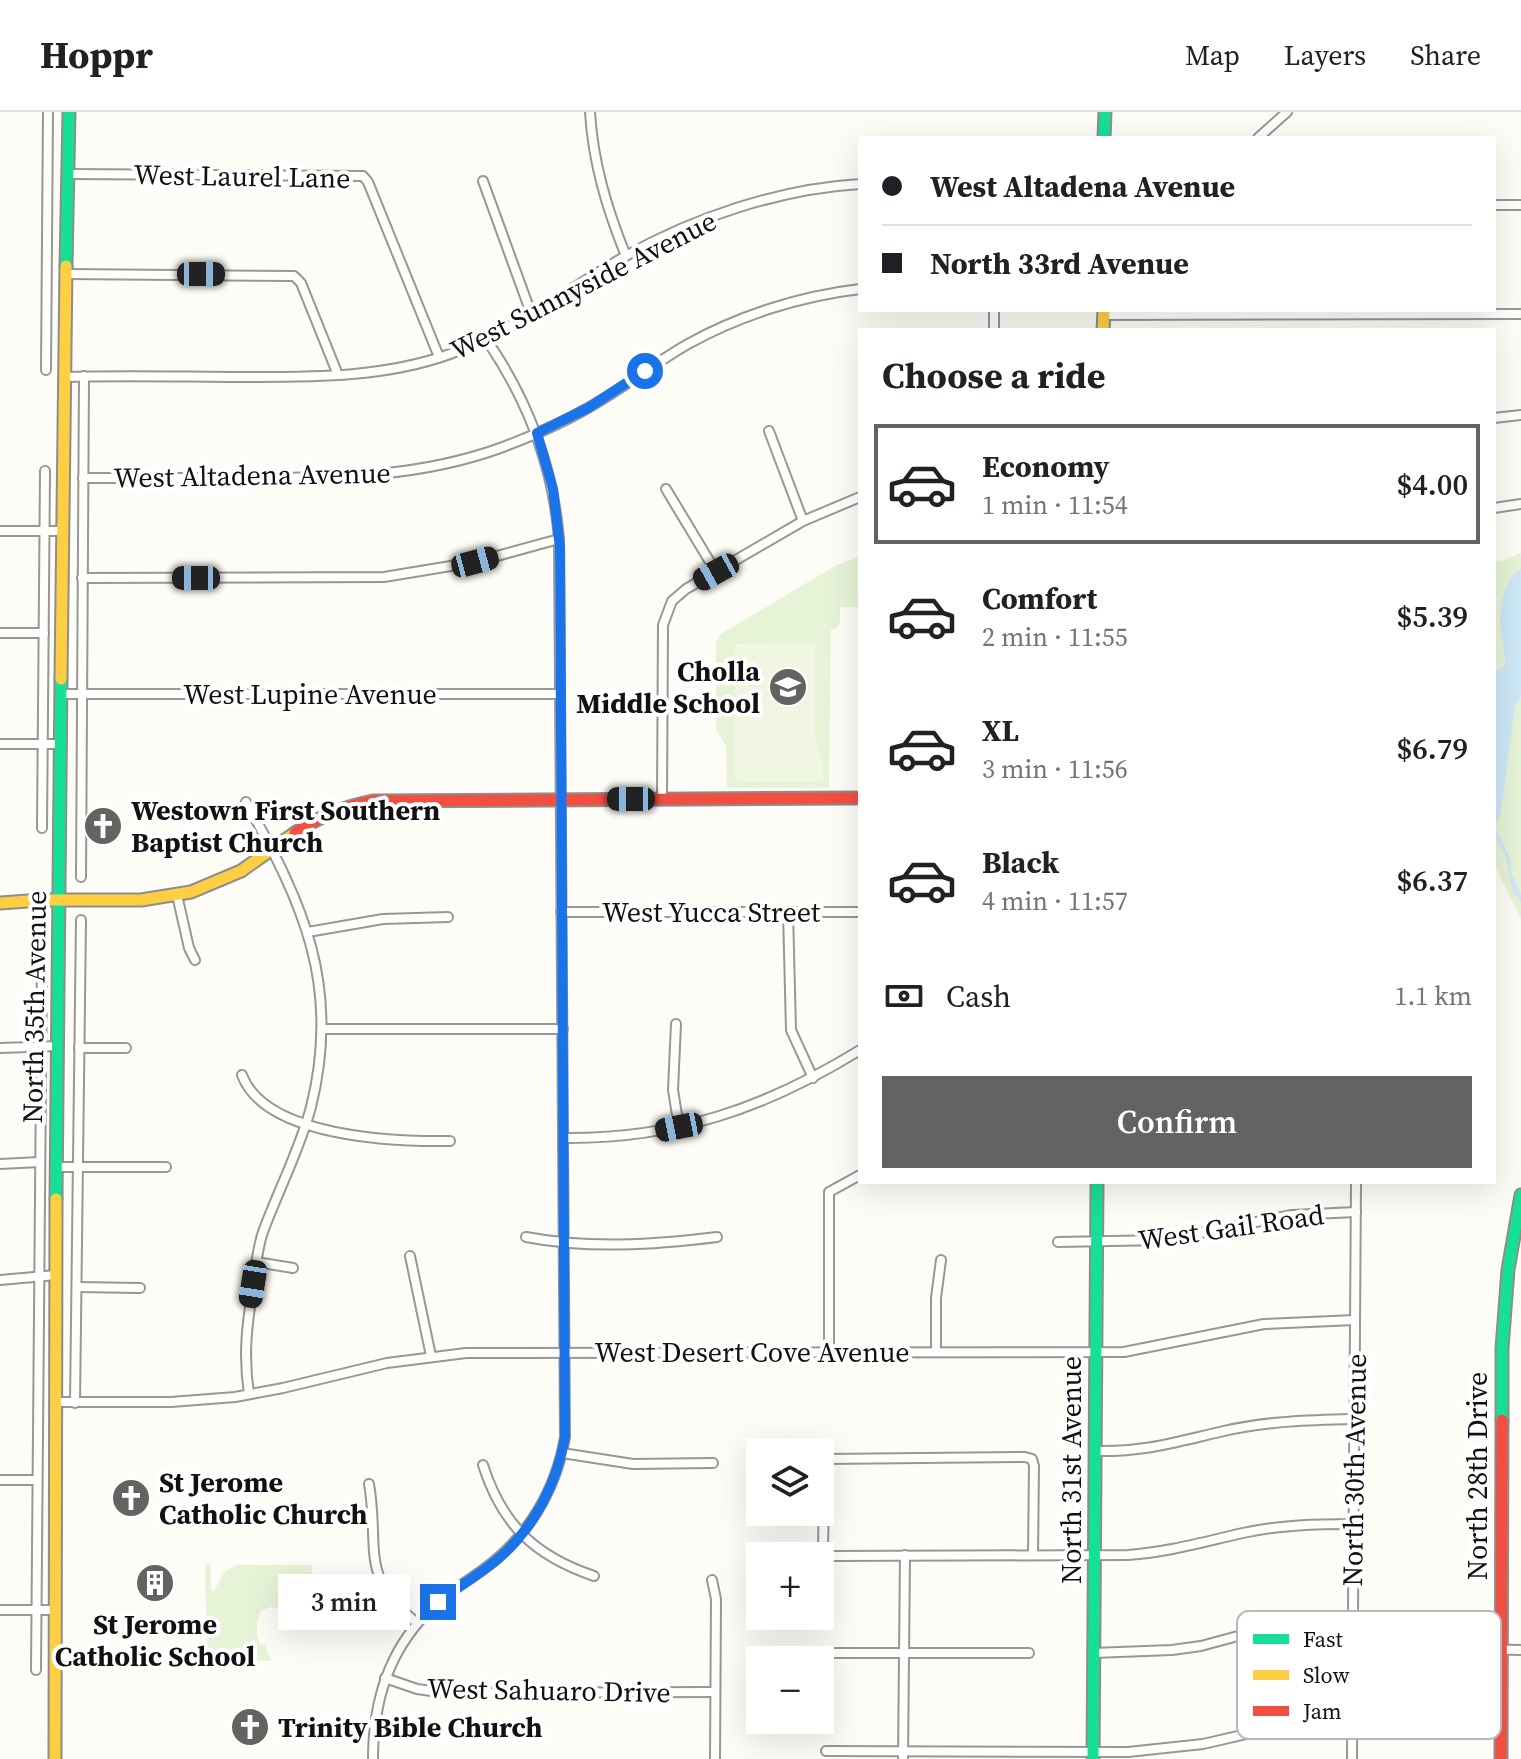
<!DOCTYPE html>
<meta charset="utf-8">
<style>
body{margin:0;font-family:"Source Serif 4",serif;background:#f2f2f2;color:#202124;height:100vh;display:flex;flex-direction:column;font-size:30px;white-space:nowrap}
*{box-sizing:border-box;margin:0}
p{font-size:26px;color:#757577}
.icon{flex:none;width:44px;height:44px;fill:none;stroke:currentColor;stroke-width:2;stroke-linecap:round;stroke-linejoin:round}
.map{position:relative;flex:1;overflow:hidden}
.panel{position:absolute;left:858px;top:216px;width:638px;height:856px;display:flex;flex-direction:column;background:#fff;border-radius:0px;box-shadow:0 8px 32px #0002}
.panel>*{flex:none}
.hud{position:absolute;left:858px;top:24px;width:638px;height:176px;border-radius:0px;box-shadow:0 8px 32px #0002;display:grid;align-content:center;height:176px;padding:0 24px;background:#fff}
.controls{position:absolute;left:746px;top:1326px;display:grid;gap:16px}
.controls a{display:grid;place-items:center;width:88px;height:88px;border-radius:0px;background:#fff;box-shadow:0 8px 32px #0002;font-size:40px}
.end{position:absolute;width:36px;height:36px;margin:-18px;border:10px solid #1a73e8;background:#fff;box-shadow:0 0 0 4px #fff}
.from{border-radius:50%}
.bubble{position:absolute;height:56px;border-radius:0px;background:#fff;box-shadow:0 8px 32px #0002;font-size:26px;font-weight:600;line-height:56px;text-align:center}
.car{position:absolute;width:24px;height:48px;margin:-24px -12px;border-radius:10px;box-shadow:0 0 6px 2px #0007;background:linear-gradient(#222 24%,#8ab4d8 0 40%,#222 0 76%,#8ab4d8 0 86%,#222 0)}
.hud b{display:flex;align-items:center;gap:28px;height:76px;font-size:30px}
.hud b+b{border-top:2px solid #e0e0e0}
.hud i{width:20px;height:20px;background:#202124}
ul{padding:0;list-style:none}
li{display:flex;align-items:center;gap:24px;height:120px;margin:0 16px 12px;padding:0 8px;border:4px solid transparent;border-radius:0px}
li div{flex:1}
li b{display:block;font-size:30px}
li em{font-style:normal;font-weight:600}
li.current{border-color:#646362}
li>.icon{width:72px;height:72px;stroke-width:1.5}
h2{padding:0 24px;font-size:36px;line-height:96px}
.pay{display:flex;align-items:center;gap:20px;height:88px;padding:0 24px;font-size:30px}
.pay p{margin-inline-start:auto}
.button{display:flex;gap:16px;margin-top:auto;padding:16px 24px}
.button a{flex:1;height:92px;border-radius:0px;background:#646362;color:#fff;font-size:32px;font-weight:600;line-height:92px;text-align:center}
header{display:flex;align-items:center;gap:48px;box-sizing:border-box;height:112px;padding:0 40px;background:#fff;border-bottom:2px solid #e0e0e0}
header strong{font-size:38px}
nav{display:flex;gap:44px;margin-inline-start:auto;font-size:28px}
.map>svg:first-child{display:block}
</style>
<header>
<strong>Hoppr</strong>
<nav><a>Map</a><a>Layers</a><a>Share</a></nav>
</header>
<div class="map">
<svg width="1521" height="1647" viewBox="0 0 1521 1647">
<rect width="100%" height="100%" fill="#fdfcf7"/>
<g fill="#e7f3d7">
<path d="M1521 441V807L1494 752V448L1501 449Z"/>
<path d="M860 444V510L859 495H840V511L836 517 831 518 829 676H727L726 634 716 618V531L721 522 835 454Z"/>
<path d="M205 1451 210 1452 211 1477 214 1479 223 1462 235 1453H312L311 1505 296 1503 295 1499 271 1495 262 1498C255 1509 256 1521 260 1532L266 1533 267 1540 273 1549 207 1547Z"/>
</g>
<path fill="#f0f6e1" d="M815 531V627L823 651V669H739L734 663 735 532Z"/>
<path fill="#cde8f7" d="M1521 457V585L1515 593 1501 699 1495 715 1510 746 1512 763 1521 783V791L1512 777 1506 745 1494 723V560L1505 554C1506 543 1502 533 1501 522 1499 500 1501 470 1521 457Z"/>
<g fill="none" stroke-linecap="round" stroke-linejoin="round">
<g stroke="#979795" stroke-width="12">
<g id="street">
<path d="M590 0C593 51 607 97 626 144"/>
<path d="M1258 26 1287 0"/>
<path d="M68 62 363 64 368 70 439 245"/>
<path d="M483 69 532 204"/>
<path d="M1494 93H1521"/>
<path d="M67 162 294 164 301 171 338 263"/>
<path d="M1104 203 1521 202"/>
<path d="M994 218V198"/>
<path d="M46 258 48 0"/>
<path d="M64 265C126 263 189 265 252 265 318 265 386 265 450 242 515 218 565 179 624 145 695 105 779 77 860 72"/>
<path d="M1494 306 1521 303"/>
<path d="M769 319 803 409"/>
<path d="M83 366C140 366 196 366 253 366 339 366 422 365 503 335 532 324 560 312 586 297 621 278 653 252 688 232 740 203 801 184 860 177"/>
<path d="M666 377 716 460"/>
<path d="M1494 396 1521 392"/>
<path d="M0 419H62"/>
<path d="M82 466 384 465 475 450 559 427"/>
<path d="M0 521H44"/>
<path d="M60 582H560"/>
<path d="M0 632H60"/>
<path d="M662 687 663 513 672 489 686 477 803 409 860 385"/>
<path d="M246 690C304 793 341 875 311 995 300 1037 278 1079 263 1120 257 1137 256 1156 253 1174 247 1213 243 1243 249 1282"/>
<path d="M42 716 45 359"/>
<path d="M81 765 84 264"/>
<path d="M177 783 189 836 195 848"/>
<path d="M561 800H860"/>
<path d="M788 800 791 918 813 966"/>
<path d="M308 820 383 807 448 805"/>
<path d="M676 912 673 978 679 1015"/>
<path d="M322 917H563"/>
<path d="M0 936 58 934"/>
<path d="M79 936H126"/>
<path d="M242 963C265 1025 394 1030 450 1029"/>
<path d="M564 1026C676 1027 766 996 860 938"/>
<path d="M0 1052 40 1050"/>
<path d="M57 1055H166"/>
<path d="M526 1125C589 1137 653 1133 717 1125"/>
<path d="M1058 1130 1164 1128 1292 1103 1356 1100"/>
<path d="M410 1144 431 1244"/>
<path d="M256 1150 293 1156"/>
<path d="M0 1168 56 1163"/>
<path d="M77 1175 140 1176"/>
<path d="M829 1240V1080L860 1063"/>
<path d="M936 1240V1186L941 1148"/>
<path d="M55 1290H171L235 1285 283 1276 387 1251 466 1241 1124 1240 1264 1212 1355 1208"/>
<path d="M75 1291 81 808"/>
<path d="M1095 1339C1146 1340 1175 1330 1224 1319 1267 1309 1311 1308 1354 1307"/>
<path d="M562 1341 633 1352 713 1351"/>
<path d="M483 1353C502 1413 535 1444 594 1464"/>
<path d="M0 1368H37"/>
<path d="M369 1372C380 1436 358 1465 417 1511"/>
<path d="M1033 1443 1034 1354 1032 1347 1025 1345 825 1347 823 1434 825 1441 832 1444 1128 1443C1169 1440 1203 1430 1243 1421 1280 1413 1316 1412 1354 1412"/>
<path d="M712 1468 716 1487 715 1647"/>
<path d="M0 1498H55"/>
<path d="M826 1541H1029"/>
<path d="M1093 1541 1172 1538 1201 1534 1271 1515 1308 1510H1340L1378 1512 1437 1530 1470 1537 1521 1538"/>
<path d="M36 1558 42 849"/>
<path d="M385 1566 417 1577 446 1581 715 1580"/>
<path d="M826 1639 1128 1640 1203 1632 1299 1610 1352 1608"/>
<path d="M373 1647C373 1592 387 1542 426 1502 443 1483 464 1472 484 1457 528 1425 556 1378 565 1325L559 427C553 353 528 288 486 227"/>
<path d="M903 1647 905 1443"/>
<path d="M1352 1647 1356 1070"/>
</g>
</g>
<g stroke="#8e8d8b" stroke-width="15">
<g id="fast">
<path d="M1104 26 1105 0"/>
<path d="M66 154 69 0"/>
<path d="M56 1087 61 567"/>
<path d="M1502 1308V1236L1508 1158 1521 1083"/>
<path d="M1093 1647 1097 1070"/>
</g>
</g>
<g stroke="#8e8d8b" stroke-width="15">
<g id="slow">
<path d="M1103 218 1104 198"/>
<path d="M61 567 66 154"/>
<path d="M0 791 42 788H141L191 780 241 759 295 721"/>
<path d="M55 1647 56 1087"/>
</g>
</g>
<g stroke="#8e8d8b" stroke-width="15">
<g id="jam">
<path d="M295 721C320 704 343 695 373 689L860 686"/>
<path d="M1501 1647 1502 1308"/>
</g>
</g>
<use href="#street" stroke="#fffffe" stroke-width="8"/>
<use href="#fast" stroke="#16e098" stroke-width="11"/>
<use href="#slow" stroke="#ffcf43" stroke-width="11"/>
<use href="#jam" stroke="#f24e42" stroke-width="11"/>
</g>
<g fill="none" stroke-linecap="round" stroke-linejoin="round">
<path stroke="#1a73e8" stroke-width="10" d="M438 1490C458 1474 481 1462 500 1445 535 1414 557 1371 565 1325L560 436 553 377 537 321 588 296 645 259"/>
</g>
<defs>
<g id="school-disc" transform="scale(2)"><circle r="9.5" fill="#646362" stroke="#fff"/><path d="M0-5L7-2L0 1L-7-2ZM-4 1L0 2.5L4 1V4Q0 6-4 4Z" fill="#fff"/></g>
<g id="church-disc" transform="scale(2)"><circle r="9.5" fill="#646362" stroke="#fff"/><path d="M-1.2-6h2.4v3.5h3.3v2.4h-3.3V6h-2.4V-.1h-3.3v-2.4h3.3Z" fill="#fff"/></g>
<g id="building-disc" transform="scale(2)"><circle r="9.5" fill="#646362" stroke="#fff"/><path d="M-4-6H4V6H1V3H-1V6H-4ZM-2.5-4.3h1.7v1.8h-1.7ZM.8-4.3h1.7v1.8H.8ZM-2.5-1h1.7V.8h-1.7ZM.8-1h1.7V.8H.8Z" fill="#fff"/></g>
</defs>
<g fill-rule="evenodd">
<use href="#school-disc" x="788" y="575"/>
<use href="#church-disc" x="103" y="714"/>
<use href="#church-disc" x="131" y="1386"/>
<use href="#building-disc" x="155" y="1471"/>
<use href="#church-disc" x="250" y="1615"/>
</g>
<g text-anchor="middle" stroke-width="8" stroke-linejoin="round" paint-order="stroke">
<g font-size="28" fill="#111" stroke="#fff">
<text transform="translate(242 64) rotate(1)" y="10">West Laurel Lane</text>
<text transform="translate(583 173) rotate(-27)" y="10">West Sunnyside Avenue</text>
<text transform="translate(252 363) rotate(-1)" y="10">West Altadena Avenue</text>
<text x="310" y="592">West Lupine Avenue</text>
<text x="711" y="810">West Yucca Street</text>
<text transform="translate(34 895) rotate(-89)" y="10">North 35th Avenue</text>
<text transform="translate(1231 1115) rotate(-8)" y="10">West Gail Road</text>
<text x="752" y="1250">West Desert Cove Avenue</text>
<text transform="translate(1071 1358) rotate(-90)" y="10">North 31st Avenue</text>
<text transform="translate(1354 1358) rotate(-89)" y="10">North 30th Avenue</text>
<text transform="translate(1477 1364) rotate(-90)" y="10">North 28th Drive</text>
<text transform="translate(549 1578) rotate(1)" y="10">West Sahuaro Drive</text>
</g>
<g font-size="28" font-weight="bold" fill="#111" stroke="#fff" text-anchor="start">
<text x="760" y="569" text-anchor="end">Cholla<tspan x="760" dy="32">Middle School</tspan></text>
<text x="131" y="708">Westown First Southern<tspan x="131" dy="32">Baptist Church</tspan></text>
<text x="159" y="1380">St Jerome<tspan x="159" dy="32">Catholic Church</tspan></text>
<text x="155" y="1522" text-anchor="middle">St Jerome<tspan x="155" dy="32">Catholic School</tspan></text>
<text x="278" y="1625">Trinity Bible Church</text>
</g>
</g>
<rect x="1237" y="1499" width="264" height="128" rx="12" fill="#fff" stroke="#b8b8b8" stroke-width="2"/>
<rect x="1253" y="1522" width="36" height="10" fill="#16e098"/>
<rect x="1253" y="1558" width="36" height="10" fill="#ffcf43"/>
<rect x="1253" y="1594" width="36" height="10" fill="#f24e42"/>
<g font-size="22" fill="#111">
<text x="1303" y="1535">Fast</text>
<text x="1303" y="1571">Slow</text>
<text x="1303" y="1607">Jam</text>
</g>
</svg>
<div class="controls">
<a><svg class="icon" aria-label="layers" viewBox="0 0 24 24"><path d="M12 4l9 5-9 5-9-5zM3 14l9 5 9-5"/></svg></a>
<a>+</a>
<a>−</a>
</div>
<i class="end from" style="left:645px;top:259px"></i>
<i class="end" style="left:438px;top:1490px"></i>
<div class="bubble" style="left:278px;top:1462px;width:132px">3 min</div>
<i class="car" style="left:201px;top:162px;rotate:90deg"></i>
<i class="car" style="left:475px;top:450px;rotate:75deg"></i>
<i class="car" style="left:716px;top:460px;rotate:241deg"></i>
<i class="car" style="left:196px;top:466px;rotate:270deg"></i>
<i class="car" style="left:631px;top:687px;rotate:270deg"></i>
<i class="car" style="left:679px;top:1015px;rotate:259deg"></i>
<i class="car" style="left:253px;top:1172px;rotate:189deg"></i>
<div class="hud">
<b><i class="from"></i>West Altadena Avenue</b>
<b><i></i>North 33rd Avenue</b>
</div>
<section class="panel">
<h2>Choose a ride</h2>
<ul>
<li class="current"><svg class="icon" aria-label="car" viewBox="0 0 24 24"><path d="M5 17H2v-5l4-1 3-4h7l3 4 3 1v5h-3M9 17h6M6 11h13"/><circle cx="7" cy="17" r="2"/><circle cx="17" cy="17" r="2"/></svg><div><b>Economy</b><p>1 min · 11:54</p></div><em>$4.00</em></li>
<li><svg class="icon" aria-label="car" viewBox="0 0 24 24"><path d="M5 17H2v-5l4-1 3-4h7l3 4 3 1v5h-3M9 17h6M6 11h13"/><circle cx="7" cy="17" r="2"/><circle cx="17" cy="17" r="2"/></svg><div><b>Comfort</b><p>2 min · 11:55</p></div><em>$5.39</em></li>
<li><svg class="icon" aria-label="car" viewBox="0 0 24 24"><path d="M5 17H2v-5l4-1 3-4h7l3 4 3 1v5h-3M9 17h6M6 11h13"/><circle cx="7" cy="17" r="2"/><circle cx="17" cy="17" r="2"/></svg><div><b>XL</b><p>3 min · 11:56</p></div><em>$6.79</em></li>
<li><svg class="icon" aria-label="car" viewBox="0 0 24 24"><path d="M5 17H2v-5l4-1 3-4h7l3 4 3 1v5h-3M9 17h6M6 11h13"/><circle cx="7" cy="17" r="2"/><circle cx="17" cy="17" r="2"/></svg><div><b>Black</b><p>4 min · 11:57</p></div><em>$6.37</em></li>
</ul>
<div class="pay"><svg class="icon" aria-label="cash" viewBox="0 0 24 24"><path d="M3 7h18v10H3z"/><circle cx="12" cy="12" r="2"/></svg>Cash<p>1.1 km</p></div>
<div class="button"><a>Confirm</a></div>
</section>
</div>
